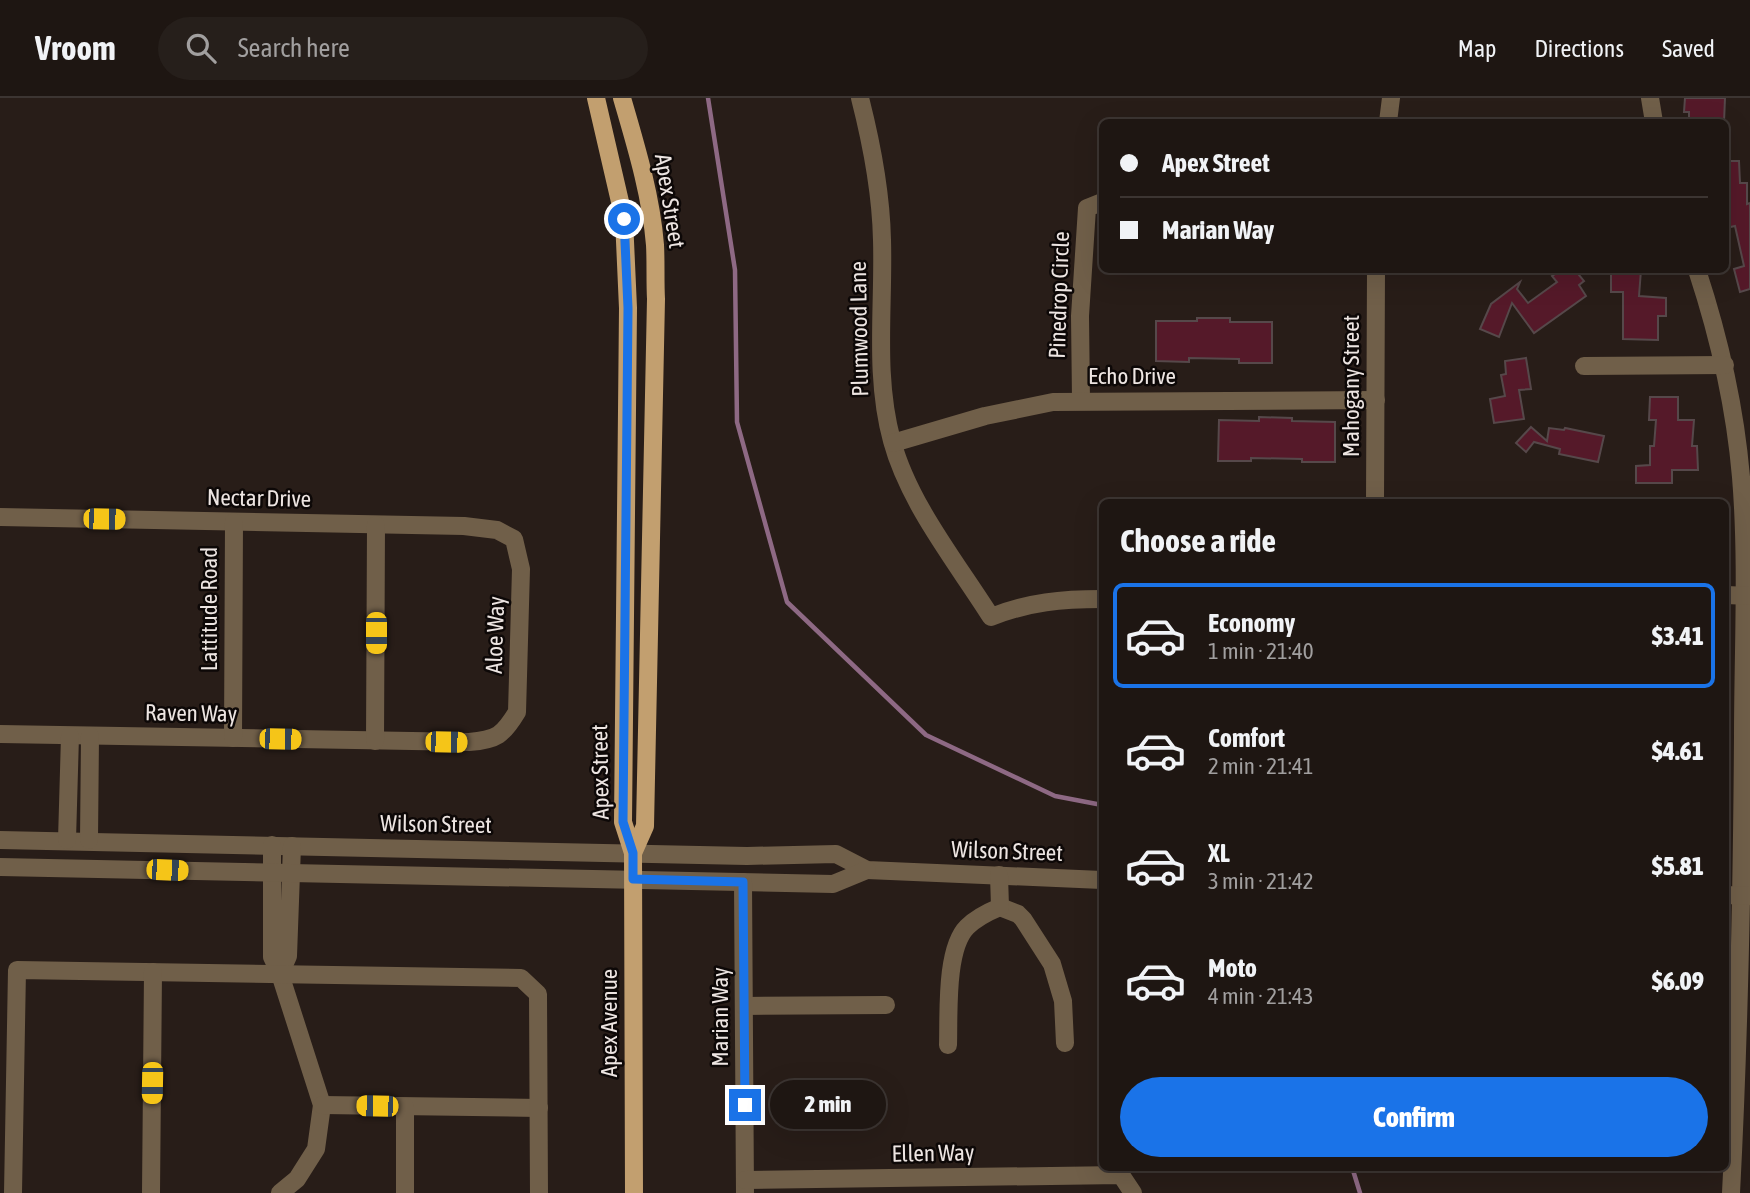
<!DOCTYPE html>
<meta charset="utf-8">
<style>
body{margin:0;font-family:"Asap Condensed",sans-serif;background:#261f1b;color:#f1f3f6;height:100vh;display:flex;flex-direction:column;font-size:26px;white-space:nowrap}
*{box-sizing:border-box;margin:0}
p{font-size:23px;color:#a19f9f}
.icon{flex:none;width:38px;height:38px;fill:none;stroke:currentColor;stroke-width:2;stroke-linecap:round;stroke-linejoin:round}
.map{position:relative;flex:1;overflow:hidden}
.panel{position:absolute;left:1099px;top:401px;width:630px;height:672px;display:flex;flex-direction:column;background:#1e1612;border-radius:10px;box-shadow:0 7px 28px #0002,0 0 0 2px #3c3532}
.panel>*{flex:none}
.guide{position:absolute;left:1099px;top:21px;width:630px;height:154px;border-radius:10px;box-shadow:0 7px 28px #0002,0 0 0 2px #3c3532;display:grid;align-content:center;height:154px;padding:0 21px;background:#1e1612}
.end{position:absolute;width:32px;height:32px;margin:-16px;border:9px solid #1a73e8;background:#fff;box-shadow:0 0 0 4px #fff}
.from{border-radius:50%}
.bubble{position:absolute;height:49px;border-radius:24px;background:#1e1612;box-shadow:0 7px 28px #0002,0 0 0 2px #3c3532;font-size:23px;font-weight:800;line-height:49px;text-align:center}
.car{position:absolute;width:21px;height:42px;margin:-21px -10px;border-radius:9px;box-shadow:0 0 5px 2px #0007;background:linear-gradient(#f5c518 24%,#345 0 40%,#f5c518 0 76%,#345 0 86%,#f5c518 0)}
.guide b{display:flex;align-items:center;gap:24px;height:66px;font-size:26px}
.guide b+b{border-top:2px solid #3c3532}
.guide i{width:18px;height:18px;background:#f1f3f6}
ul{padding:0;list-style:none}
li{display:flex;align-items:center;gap:21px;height:105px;margin:0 14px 10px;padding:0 7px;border:4px solid transparent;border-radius:10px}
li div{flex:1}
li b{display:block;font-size:26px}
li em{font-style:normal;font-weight:800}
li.current{border-color:#1a73e8}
li>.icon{width:63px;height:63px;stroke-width:1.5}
h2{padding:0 21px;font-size:32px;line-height:84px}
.primary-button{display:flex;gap:14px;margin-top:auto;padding:14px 21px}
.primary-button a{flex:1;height:80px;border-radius:42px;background:#1a73e8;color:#fff;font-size:28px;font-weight:800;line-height:80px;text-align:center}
header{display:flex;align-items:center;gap:42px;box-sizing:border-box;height:98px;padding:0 35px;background:#1e1612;border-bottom:2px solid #3c3532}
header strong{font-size:33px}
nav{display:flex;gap:38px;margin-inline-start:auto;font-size:24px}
.search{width:490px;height:63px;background:#261f1b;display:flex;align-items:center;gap:18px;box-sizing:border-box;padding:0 24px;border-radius:38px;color:#a19f9f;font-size:26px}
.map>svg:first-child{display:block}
</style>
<header>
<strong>Vroom</strong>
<div class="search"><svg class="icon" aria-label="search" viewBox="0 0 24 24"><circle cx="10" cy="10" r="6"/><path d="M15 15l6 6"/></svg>Search here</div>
<nav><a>Map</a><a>Directions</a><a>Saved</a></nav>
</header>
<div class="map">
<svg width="1750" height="1095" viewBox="0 0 1750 1095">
<rect width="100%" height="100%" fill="#281d18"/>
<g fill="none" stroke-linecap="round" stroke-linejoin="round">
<g stroke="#8e6984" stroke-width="4.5">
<path d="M708 0 735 172 737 324 787 504 926 637 1055 698 1102 707"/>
<path d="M1352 1069 1360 1095"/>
</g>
</g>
<g fill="#551929" stroke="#56484a" stroke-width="2">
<path d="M1685 0H1725L1724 24H1689V14H1684Z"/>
<path d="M1726 63H1739L1740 85H1747V106L1750 105V191L1740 194 1734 171 1744 168 1735 128 1726 130Z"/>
<path d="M1562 172H1575L1584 183 1579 187 1586 198 1534 235 1512 205 1499 239 1480 231 1491 206 1520 184 1517 191 1528 205 1557 184 1552 178Z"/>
<path d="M1611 172H1641L1639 198 1666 200V218H1658V242L1623 241V194H1611Z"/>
<path d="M1197 220H1230V224H1272V265H1239V261L1189 260V264L1156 263V223H1197Z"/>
<path d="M1526 260 1531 291 1519 292 1524 321 1494 325 1490 301 1505 298 1501 277 1506 276 1505 263Z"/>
<path d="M1650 299H1678V322H1694L1692 348H1697L1698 372H1672V385H1636V368L1650 367V348H1654L1656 322H1649Z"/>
<path d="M1259 319 1292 320V323L1335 324V364H1302V361L1251 360V363H1218L1219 322 1259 323Z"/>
<path d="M1531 329 1547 343 1549 330 1564 332 1565 330 1604 338 1598 364 1559 356 1560 351 1534 344 1526 354 1516 345Z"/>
</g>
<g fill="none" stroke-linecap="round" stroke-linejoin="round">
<g stroke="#705f49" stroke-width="18">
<path d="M860 0C872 47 881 94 882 142 884 210 874 277 892 343 909 406 957 465 991 519 1028 504 1063 501 1102 501"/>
<path d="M1650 0 1654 24"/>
<path d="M1388 24 1391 0"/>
<path d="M1697 172C1719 239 1735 308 1741 379 1748 464 1743 553 1743 639 1742 791 1739 943 1731 1095"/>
<path d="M1584 268 1725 267"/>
<path d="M1081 302 1080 218 1087 110 1102 104"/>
<path d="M893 345 985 318 1053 304 1376 302"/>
<path d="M1375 404 1376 172"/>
<path d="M0 419 464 428 497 432 514 441 521 471 517 614C503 637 497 642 469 644L0 636"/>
<path d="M1726 497 1750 498"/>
<path d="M233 640 234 424"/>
<path d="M375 643 376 427"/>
<path d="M0 742 747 758 836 756 867 772 1102 782"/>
<path d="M67 742 70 638"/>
<path d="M89 742 90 638"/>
<path d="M272 747V859L280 876 288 858 292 748"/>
<path d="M0 769 833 786 867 772"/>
<path d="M743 784 745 1095"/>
<path d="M1726 797 1750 798"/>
<path d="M1000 809 1018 816 1023 821 1052 866 1063 903 1065 945"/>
<path d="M280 876 322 1007 316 1051 297 1081 280 1095"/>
<path d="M744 908 886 907"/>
<path d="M948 947C949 918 945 851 967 829 976 820 988 814 1000 809L999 777"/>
<path d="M322 1007 539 1010"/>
<path d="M745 1082 1121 1077 1133 1095"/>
<path d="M13 1095 17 872 521 880 538 896 539 1095"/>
<path d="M151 1095 153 874"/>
<path d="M405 1095V1009"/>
</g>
<g stroke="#c29f6f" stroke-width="18">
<path d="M596 0 624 121 628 210 623 724 633 755 634 1095"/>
<path d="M622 0C636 48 651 97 655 147 656 165 655 183 656 201L645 728 633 755"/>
</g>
</g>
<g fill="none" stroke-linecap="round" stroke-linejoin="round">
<path stroke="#1a73e8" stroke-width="9" d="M624 121 628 210 623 724 633 755V781L743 784 745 1007"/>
</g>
<g text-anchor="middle" stroke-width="5" stroke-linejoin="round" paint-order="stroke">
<g font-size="23" fill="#ede5e2" stroke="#0d0807">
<text transform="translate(670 103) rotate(81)" y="8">Apex Street</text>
<text transform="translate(1059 197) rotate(-88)" y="8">Pinedrop Circle</text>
<text transform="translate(859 231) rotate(-91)" y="8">Plumwood Lane</text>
<text x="1132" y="286">Echo Drive</text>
<text transform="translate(1351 288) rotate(-90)" y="8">Mahogany Street</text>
<text transform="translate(259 400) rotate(1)" y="8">Nectar Drive</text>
<text transform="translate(209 511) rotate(-90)" y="8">Lattitude Road</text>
<text transform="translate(495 537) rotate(-88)" y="8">Aloe Way</text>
<text transform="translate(191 615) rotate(1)" y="8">Raven Way</text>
<text transform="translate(600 674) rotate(-91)" y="8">Apex Street</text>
<text transform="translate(436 726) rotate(1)" y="8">Wilson Street</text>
<text transform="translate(1007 753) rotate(2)" y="8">Wilson Street</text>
<text transform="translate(720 919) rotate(-90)" y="8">Marian Way</text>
<text transform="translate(609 925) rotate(-90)" y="8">Apex Avenue</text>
<text transform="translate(933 1055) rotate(-1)" y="8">Ellen Way</text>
</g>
</g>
</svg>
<i class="end from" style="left:624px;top:121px"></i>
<i class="end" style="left:745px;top:1007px"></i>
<div class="bubble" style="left:770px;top:982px;width:116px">2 min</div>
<i class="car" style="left:104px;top:421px;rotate:91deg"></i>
<i class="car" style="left:376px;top:535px;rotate:180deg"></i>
<i class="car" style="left:280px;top:641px;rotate:91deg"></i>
<i class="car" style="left:446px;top:644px;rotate:91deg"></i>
<i class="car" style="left:167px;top:772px;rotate:92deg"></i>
<i class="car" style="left:152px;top:985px;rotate:181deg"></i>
<i class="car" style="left:377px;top:1008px;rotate:271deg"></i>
<div class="guide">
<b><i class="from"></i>Apex Street</b>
<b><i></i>Marian Way</b>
</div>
<section class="panel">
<h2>Choose a ride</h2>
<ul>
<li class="current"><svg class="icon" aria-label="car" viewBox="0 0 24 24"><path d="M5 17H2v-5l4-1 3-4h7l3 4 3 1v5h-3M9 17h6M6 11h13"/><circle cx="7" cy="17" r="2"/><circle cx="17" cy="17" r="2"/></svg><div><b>Economy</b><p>1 min · 21:40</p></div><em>$3.41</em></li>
<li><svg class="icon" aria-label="car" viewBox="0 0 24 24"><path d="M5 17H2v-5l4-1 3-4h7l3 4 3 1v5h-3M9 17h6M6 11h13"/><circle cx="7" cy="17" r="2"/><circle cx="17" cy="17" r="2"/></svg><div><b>Comfort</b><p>2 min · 21:41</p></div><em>$4.61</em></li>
<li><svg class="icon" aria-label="car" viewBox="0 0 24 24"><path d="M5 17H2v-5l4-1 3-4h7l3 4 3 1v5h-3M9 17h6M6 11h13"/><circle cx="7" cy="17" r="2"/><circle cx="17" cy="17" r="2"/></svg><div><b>XL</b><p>3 min · 21:42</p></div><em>$5.81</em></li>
<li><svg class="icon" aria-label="car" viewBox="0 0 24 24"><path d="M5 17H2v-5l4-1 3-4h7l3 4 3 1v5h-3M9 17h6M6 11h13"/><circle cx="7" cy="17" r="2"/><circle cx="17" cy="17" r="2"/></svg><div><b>Moto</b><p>4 min · 21:43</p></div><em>$6.09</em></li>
</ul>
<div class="primary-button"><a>Confirm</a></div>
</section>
</div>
